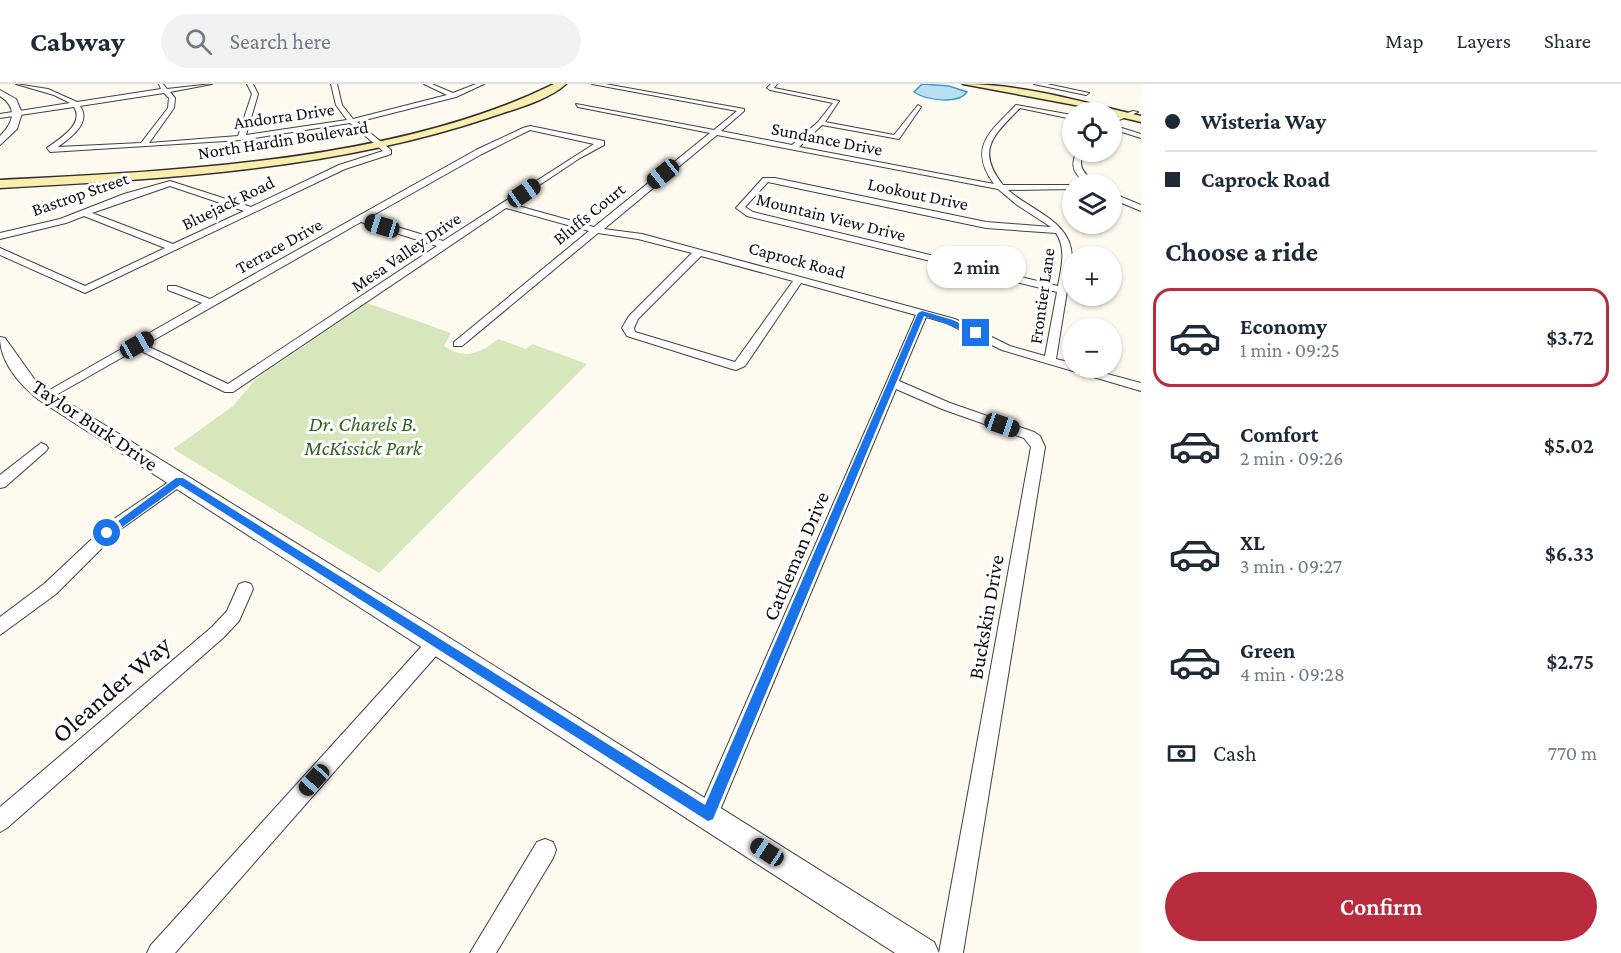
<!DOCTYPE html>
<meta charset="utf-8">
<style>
body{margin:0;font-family:"Crimson Pro",serif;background:#f2f2f3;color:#1f2937;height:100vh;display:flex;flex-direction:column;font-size:22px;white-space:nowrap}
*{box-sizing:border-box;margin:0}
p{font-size:20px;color:#747a83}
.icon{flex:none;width:33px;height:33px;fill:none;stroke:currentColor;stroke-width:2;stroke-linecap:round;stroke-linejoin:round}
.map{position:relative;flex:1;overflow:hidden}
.drawer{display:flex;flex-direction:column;background:#fff;width:480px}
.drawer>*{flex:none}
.banner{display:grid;align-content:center;height:132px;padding:0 24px;background:#fff}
.fabs{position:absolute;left:1062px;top:18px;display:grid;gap:12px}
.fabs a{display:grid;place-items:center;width:60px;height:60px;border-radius:50%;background:#fff;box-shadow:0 2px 4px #0004;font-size:30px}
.end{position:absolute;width:27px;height:27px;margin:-14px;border:8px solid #1a73e8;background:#fff;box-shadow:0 0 0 3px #fff}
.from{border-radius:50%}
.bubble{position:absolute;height:42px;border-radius:21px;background:#fff;box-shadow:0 2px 4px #0004;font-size:20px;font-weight:600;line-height:42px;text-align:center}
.car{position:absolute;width:18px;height:36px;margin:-18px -9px;border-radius:8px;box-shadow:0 0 4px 2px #0007;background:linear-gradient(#222 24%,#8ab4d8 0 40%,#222 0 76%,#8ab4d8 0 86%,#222 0)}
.banner b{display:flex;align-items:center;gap:21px;height:57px;font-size:22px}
.banner b+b{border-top:2px solid #e0e1e3}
.banner i{width:15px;height:15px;background:#1f2937}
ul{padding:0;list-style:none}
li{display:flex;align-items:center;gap:18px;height:99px;margin:0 12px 9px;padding:0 12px;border:3px solid transparent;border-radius:18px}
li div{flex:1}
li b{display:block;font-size:22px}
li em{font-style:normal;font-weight:600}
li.current{border-color:#b82c3e}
li>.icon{width:54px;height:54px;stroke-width:1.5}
h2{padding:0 24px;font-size:27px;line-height:72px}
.pay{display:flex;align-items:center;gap:15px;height:66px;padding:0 24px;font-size:22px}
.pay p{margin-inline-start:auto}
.action{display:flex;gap:12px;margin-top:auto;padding:12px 24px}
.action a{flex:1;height:69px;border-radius:36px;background:#b82c3e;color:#fff;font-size:24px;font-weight:600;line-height:69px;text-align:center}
header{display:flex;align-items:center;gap:36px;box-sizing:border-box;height:84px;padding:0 30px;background:#fff;border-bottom:2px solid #e0e1e3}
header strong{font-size:28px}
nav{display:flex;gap:33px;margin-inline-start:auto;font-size:21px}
.search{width:420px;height:54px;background:#f2f2f3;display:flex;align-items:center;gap:15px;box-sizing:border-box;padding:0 21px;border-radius:33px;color:#747a83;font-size:22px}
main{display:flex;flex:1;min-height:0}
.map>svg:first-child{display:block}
</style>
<header>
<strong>Cabway</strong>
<div class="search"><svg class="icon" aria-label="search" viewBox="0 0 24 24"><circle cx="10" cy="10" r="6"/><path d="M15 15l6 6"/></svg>Search here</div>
<nav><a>Map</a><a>Layers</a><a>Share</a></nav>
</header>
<main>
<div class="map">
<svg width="1141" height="869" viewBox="0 0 1141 869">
<rect width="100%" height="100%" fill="#fefaf0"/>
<path fill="#d5e7bb" d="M367 219 451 249 444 262C465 276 480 270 498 255L526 265 532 260 587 280 379 489 173 365 233 322 256 295Z"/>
<path fill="#b7e1f3" stroke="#419cc7" stroke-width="1.5" d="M922 0 949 2 967 8C958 21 926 16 914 8Z"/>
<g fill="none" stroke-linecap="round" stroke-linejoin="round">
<g stroke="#414141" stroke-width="2">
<g id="minor">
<path d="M16 0 48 5 77 18 161 5 159 0H163L167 5 212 0 170 8 175 14 174 24 149 59 238 52 252 10 247 0H253L258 10 246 51 347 36 336 21 331 0H337L342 21 353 35 447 11 424 0H432L453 9 476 0H484L456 13 357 38 391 66V70L345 85 85 209 0 171V164L85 202 165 164 84 132 66 139 0 155V149L60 135 124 110 170 97 251 123 339 81 383 67 350 39 241 56 50 68 47 64C59 55 85 40 74 23L0 34V30L70 19 54 11ZM164 9 169 14 168 24 141 59 58 63C70 54 92 39 80 22ZM170 102 244 127 173 160 92 129Z"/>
<path d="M592 0H605L744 25V27L721 47 792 61 818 38 833 19 770 6 767 4 771 0H777L774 4 839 17 825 38 894 51 918 21 921 23 899 55 822 41 799 63 994 100C967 63 991 47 1016 21L1072 31V35L1020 24C994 51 975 66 1003 101H1072V105L1008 106C1034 129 1073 137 1072 176L1056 275 1072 279V284H1085L1141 299V307L1002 266 947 239 926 233 899 297 950 319 1034 348 1040 352 1045 363 963 869H939L1031 363 1024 354 942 325 896 305 715 738 708 742 701 738 697 731 916 231 801 199 745 282 736 286 732 285 627 252 622 244 629 232 692 169 638 155 598 149 462 262H454V258L589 147 506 124 233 308H225L137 265 49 315H41L39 312 202 219 168 206V202H176L210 215 476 66 523 44 530 42 604 57V61L580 74 511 120 594 143 710 49 578 23 576 20 714 46 737 27ZM530 46 594 60 443 157 368 134 482 70ZM717 51 998 105 1017 121 1051 143 986 138 775 94H763L736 124 747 132 1057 208 1045 272 1010 262 955 235 642 150 604 145ZM768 98 986 144 1056 149C1067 166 1061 184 1058 202L753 128 745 123ZM361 138 437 162 228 300 145 261ZM701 172 793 197 735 278 635 248 634 244 638 235Z"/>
<path d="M1034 0H1047L1089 9 1086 11Z"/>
<path d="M1133 27 1138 28 1112 39V35Z"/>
<path d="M1112 41 1141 50V54L1112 45Z"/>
<path d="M1077 68H1084C1076 85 1086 89 1095 100H1087C1075 91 1069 82 1077 68Z"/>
<path d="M1112 109 1141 121V127L1112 115Z"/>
<path d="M41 359 46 361 48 364 46 367 5 403 0 404V391Z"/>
<path d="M179 391 186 396 184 400 121 445 56 510 0 551V533L44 500 111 437Z"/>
<path d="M245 498 251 500 253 505 239 537 224 553 7 744 0 748V723L212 543 227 527 239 500Z"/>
<path d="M437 550 443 552 446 558 443 564 175 869H147L151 861 431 552Z"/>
<path d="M545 755 553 758 556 766 553 774 496 869H470L537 758Z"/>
</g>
</g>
<g stroke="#414141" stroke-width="2">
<g id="tertiary">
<path d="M0 6 16 15 22 29 17 45 0 61V52C14 38 18 24 0 12Z"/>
<path d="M0 253 5 254 35 296 51 308 445 551 934 858 939 869H895L39 316C19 300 0 278 0 253Z"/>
</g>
</g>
<g stroke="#303030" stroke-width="3">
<g id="secondary">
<path d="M554 0H566C547 17 514 25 491 33 334 86 164 95 0 104V96C174 87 396 78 554 0Z"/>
<path d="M963 0C1023 0 1083 18 1141 32V38L1112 31V28Z"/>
</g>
</g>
<use href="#minor" fill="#fff" fill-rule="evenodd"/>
<use href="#tertiary" fill="#fff" fill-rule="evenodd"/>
<use href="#secondary" fill="#fbedae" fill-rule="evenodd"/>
</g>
<path fill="#1a73e8" d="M922 227 953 236 979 249C974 252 935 235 924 232L713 735 708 737 180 401 110 452 107 453 102 449 176 394H183L705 721 918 229Z"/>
<g text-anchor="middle" stroke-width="6" stroke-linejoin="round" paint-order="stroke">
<g font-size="18" fill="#0e0e0e" stroke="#fff">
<text transform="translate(284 32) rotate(-8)" y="6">Andorra Drive</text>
<text transform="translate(827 55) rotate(11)" y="6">Sundance Drive</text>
<text transform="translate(283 56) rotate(-9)" y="6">North Hardin Boulevard</text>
<text transform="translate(80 110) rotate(-19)" y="6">Bastrop Street</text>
<text transform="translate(918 110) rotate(12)" y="6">Lookout Drive</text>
<text transform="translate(228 119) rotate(-26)" y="6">Bluejack Road</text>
<text transform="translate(589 130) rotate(-39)" y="6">Bluffs Court</text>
<text transform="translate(831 133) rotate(14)" y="6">Mountain View Drive</text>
<text transform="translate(279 162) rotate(-29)" y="6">Terrace Drive</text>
<text transform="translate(406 168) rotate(-34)" y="6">Mesa Valley Drive</text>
<text transform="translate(797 176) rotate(15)" y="6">Caprock Road</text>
<text transform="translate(1042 212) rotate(-82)" y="6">Frontier Lane</text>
</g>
<g font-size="21" font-style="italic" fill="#346321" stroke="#fff">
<text x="363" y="347">Dr. Charels B.<tspan x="363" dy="24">McKissick Park</tspan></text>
</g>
<g font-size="21" fill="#0e0e0e" stroke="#fff">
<text transform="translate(95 341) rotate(34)" y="7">Taylor Burk Drive</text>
<text transform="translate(796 472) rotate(-67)" y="7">Cattleman Drive</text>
<text transform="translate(986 533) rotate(-80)" y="7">Buckskin Drive</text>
</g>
<g font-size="26" fill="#0e0e0e" stroke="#fff">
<text transform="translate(111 605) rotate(-41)" y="9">Oleander Way</text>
</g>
</g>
</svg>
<div class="fabs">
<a><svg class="icon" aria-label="locate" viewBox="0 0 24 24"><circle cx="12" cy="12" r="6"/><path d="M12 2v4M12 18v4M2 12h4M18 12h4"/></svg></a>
<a><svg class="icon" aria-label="layers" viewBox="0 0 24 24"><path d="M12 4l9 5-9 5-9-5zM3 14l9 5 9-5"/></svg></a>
<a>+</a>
<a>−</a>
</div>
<i class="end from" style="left:107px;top:449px"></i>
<i class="end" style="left:976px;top:249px"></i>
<div class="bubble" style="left:927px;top:162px;width:99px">2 min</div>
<i class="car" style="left:663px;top:90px;rotate:231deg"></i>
<i class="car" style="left:524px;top:109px;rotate:55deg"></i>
<i class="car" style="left:382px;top:142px;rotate:287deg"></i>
<i class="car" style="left:137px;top:261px;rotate:61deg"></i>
<i class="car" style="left:1002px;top:341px;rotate:109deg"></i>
<i class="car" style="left:314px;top:696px;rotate:222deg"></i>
<i class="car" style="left:767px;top:768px;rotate:303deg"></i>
</div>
<section class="drawer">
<div class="banner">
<b><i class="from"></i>Wisteria Way</b>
<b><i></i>Caprock Road</b>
</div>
<h2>Choose a ride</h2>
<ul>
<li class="current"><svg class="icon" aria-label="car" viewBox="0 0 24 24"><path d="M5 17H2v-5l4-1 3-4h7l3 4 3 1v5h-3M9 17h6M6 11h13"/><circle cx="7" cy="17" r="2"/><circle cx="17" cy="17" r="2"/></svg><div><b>Economy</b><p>1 min · 09:25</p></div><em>$3.72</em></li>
<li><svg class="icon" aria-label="car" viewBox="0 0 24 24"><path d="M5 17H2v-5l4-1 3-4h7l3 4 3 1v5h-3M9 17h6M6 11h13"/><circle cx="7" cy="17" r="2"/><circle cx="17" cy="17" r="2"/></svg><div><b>Comfort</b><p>2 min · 09:26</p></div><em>$5.02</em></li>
<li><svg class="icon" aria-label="car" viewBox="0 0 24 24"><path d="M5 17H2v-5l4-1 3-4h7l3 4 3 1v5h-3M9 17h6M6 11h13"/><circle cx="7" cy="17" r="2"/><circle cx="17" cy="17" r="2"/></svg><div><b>XL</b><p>3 min · 09:27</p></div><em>$6.33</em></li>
<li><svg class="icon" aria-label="car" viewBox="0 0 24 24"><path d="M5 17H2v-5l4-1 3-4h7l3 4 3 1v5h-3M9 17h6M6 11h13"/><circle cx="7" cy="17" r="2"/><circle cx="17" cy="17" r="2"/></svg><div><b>Green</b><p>4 min · 09:28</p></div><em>$2.75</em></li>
</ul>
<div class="pay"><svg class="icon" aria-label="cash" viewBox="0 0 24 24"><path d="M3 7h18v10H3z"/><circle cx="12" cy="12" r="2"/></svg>Cash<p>770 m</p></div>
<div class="action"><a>Confirm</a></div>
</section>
</main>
